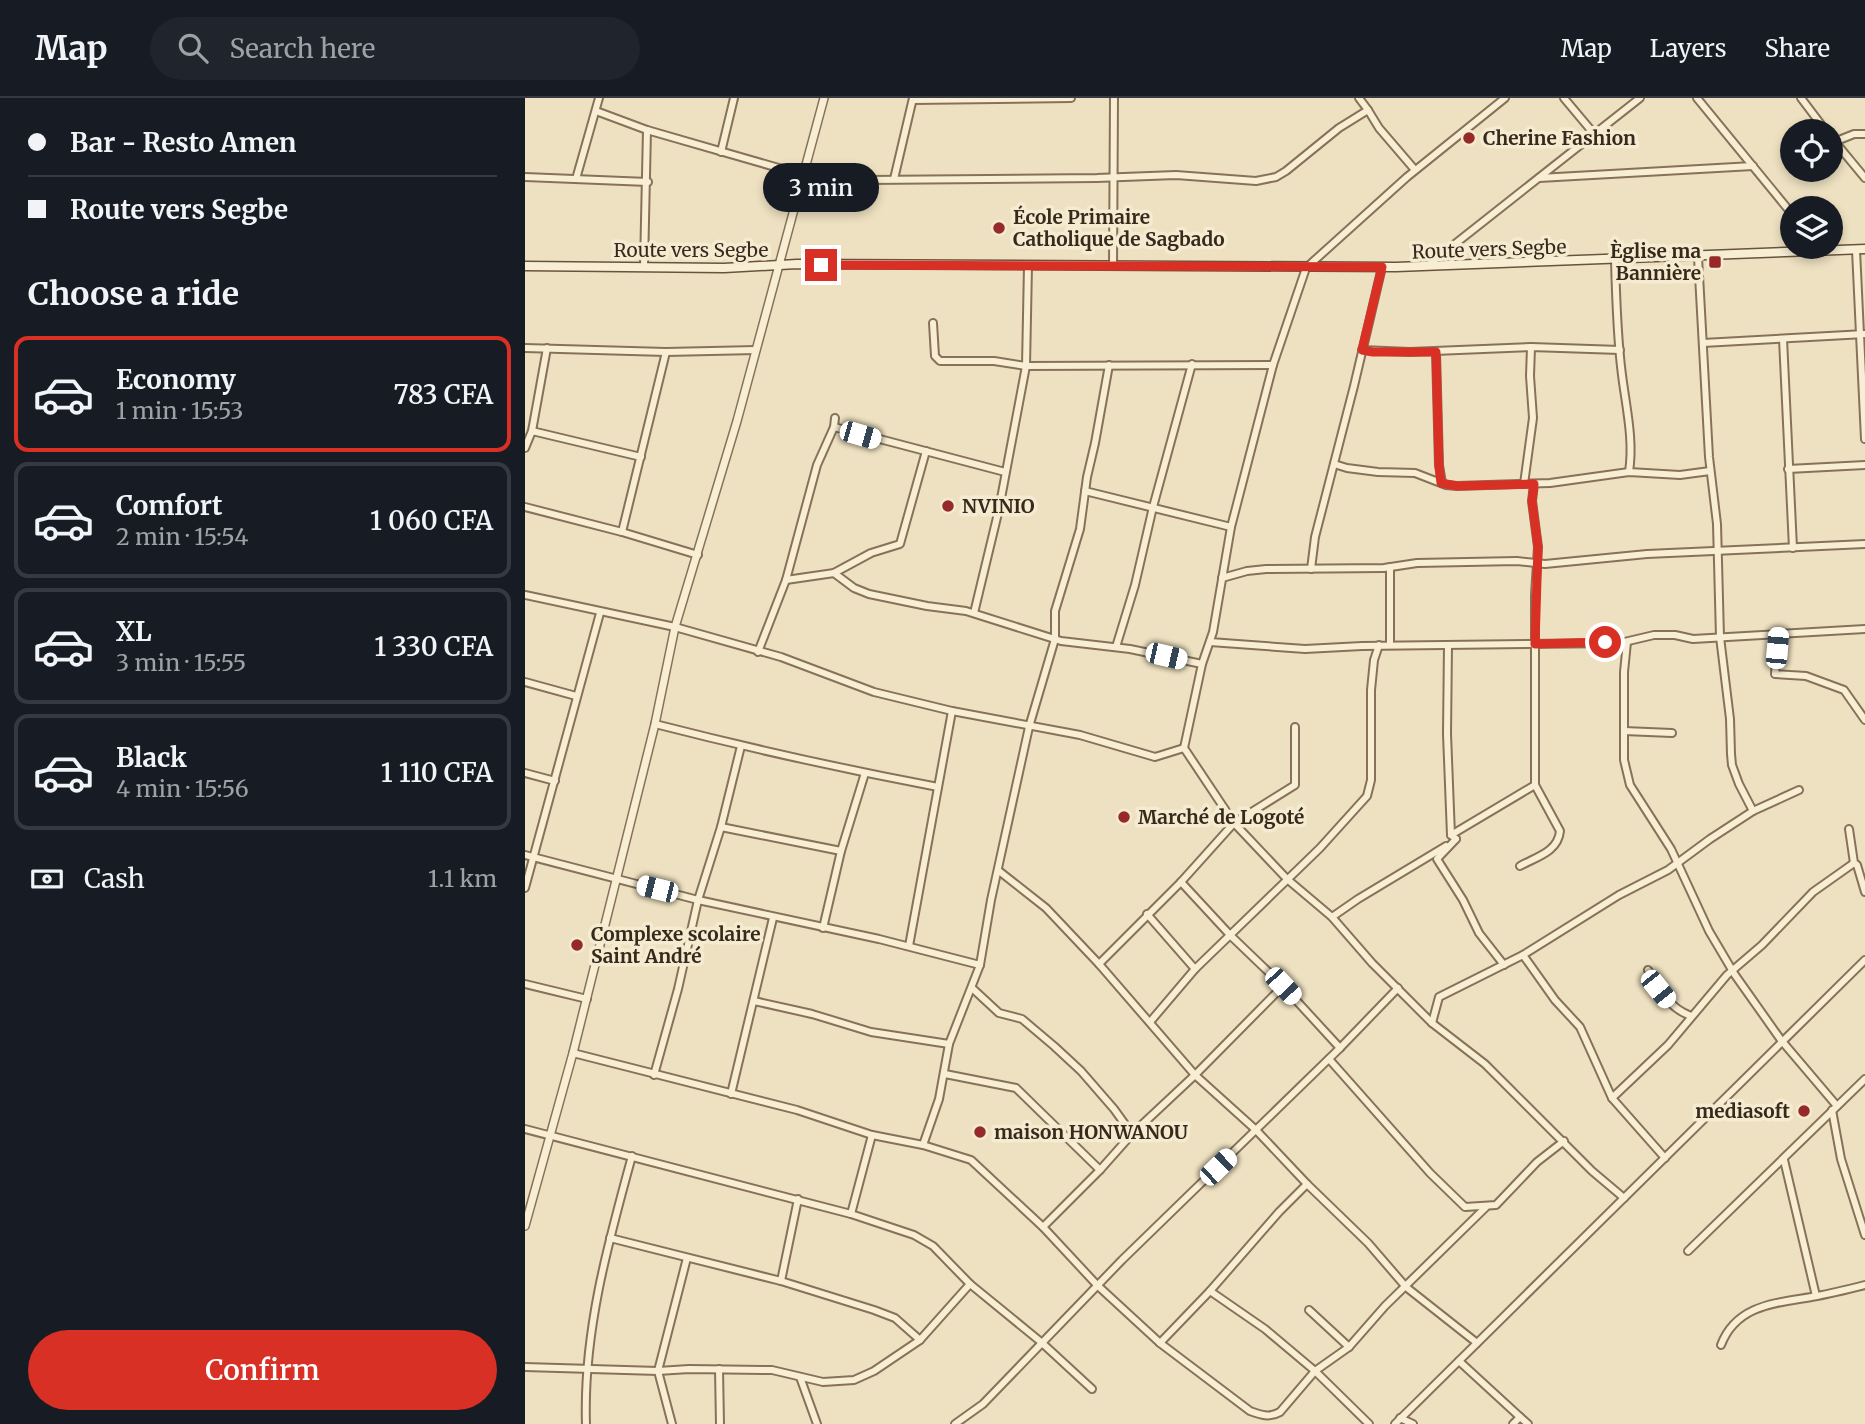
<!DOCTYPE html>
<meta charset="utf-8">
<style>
body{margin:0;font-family:Merriweather,serif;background:#20242c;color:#f1f3f6;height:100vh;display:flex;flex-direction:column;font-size:26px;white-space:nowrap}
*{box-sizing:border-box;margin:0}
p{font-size:23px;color:#9ea1a6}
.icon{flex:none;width:38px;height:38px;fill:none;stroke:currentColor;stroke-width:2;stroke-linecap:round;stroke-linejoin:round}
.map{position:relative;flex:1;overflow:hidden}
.details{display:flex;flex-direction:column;background:#171b24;width:525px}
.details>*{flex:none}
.hud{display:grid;align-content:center;height:154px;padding:0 28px;background:#171b24}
.buttons{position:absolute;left:1255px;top:21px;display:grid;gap:14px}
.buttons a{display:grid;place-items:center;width:63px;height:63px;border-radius:50%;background:#171b24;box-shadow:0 4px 10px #0003;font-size:35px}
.end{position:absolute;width:32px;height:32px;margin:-16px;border:9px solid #d93025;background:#fff;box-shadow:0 0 0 4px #fff}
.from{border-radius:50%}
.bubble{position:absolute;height:49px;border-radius:24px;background:#171b24;box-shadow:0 4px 10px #0003;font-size:23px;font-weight:600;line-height:49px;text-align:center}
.car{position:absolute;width:21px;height:42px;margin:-21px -10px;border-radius:9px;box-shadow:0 0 5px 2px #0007;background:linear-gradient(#fff 24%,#345 0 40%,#fff 0 76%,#345 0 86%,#fff 0)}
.hud b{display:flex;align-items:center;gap:24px;height:66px;font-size:26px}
.hud b+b{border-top:2px solid #363941}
.hud i{width:18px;height:18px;background:#f1f3f6}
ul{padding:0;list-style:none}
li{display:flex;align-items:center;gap:21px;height:116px;margin:0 14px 10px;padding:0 14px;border:4px solid #363941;border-radius:14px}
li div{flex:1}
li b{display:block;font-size:26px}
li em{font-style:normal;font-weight:600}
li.selected{border-color:#d93025}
li>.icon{width:63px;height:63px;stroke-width:1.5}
h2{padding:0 28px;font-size:32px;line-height:84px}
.pay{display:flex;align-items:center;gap:18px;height:77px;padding:0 28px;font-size:26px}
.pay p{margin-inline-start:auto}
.action{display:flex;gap:14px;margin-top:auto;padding:14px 28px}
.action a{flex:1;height:80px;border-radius:42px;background:#d93025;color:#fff;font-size:28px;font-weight:600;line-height:80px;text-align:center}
header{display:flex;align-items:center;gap:42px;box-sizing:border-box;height:98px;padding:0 35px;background:#171b24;border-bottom:2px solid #363941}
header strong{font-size:33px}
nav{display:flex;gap:38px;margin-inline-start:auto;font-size:24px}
.search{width:490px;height:63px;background:#20242c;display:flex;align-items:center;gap:18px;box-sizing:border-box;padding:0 24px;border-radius:38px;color:#9ea1a6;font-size:26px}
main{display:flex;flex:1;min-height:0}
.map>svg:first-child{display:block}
</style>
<header>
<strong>Map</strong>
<div class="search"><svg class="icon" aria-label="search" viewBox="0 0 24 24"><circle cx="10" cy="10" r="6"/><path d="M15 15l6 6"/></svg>Search here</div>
<nav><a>Map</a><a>Layers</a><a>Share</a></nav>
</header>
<main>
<section class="details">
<div class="hud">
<b><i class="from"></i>Bar - Resto Amen</b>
<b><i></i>Route vers Segbe</b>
</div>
<h2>Choose a ride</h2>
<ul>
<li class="selected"><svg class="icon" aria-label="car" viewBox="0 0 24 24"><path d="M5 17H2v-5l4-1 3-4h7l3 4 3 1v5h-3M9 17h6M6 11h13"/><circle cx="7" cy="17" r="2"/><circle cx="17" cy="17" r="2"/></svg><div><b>Economy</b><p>1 min · 15:53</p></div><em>783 CFA</em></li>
<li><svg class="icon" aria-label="car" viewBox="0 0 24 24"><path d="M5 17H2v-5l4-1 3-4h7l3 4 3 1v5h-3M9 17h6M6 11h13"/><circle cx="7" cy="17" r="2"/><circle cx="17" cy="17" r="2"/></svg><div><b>Comfort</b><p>2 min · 15:54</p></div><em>1 060 CFA</em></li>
<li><svg class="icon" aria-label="car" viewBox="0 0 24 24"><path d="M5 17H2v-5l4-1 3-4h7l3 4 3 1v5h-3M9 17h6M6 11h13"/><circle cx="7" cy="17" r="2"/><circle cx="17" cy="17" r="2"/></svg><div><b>XL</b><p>3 min · 15:55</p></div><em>1 330 CFA</em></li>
<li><svg class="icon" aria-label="car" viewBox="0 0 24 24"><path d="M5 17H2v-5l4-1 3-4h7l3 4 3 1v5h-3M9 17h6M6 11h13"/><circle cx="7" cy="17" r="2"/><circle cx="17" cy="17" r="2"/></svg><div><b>Black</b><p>4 min · 15:56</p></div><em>1 110 CFA</em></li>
</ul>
<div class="pay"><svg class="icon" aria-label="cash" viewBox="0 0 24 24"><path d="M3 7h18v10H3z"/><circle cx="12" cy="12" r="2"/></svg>Cash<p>1.1 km</p></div>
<div class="action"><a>Confirm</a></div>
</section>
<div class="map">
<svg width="1340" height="1326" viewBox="0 0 1340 1326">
<rect width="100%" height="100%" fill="#eee1c1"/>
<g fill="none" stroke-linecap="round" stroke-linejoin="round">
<g stroke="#877259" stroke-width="10">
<g id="minor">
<path d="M980 0 882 79 781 170 748 267 706 429 688 534 677 566 659 650 709 725 762 781 807 819 847 865 907 925 960 966 1067 1073 1099 1100"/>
<path d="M1039 0 1070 37"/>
<path d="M1172 0 1267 116"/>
<path d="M1276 0 1301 33"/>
<path d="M388 2 546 0"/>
<path d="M843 12 854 30 890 72"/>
<path d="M71 13 122 32 278 77 342 82 572 80 651 77 731 83 751 79 761 73 814 30 843 12 834 0"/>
<path d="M1306 39 1340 80"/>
<path d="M1309 44 1329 36H1340"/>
<path d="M196 54 209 0"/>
<path d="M0 79 123 84"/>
<path d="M1014 80 1228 68"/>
<path d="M51 81 74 0"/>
<path d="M369 81 388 0"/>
<path d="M1331 152 1340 341"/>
<path d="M1090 162C1091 200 1092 239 1097 277 1101 309 1109 342 1104 374"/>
<path d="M119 168 122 32"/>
<path d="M588 168 589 0"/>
<path d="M902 168 1115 0"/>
<path d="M408 225 410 258 415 263H469L501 268 748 267"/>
<path d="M1258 241 1268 450"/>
<path d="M1178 245 1340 236"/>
<path d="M0 250 141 254 231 252"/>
<path d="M837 252 885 254 1006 249 1095 252"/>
<path d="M911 254 914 367 917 385"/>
<path d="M309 329 480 374"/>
<path d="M7 333 116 359"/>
<path d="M0 350 7 333 22 250"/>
<path d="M809 366 822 370 853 374 890 375 921 387 932 388 1025 385 1104 374 1155 377 1185 373"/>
<path d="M1263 371 1340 367"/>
<path d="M999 386 1008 320 1005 278 1006 249"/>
<path d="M560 393 706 429"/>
<path d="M0 409 97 434 173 457"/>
<path d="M97 434 141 254"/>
<path d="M865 469V547"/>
<path d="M786 471 790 439 829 288 857 169"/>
<path d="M309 475 329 490 344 496 402 508 441 513 536 543 605 551 677 566"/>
<path d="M697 480 722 473 741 471 859 470 892 465 992 463 1020 466 1122 456 1340 446"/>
<path d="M261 482 309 475 346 455 375 446 401 353"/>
<path d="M0 497 150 529 256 559 349 594 427 613 555 637 630 659 659 650"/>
<path d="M449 515 474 411 501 268 503 168"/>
<path d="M1253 535 1250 576 1281 578 1319 592 1340 622"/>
<path d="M685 544 780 551 837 548 1095 545 1129 537H1150L1168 541 1340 531"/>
<path d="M1102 544 1099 574V662L1105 687 1146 751 1184 833 1210 877 1256 942 1312 1008"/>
<path d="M923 547 922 636 926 737"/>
<path d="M591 549 610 487 628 409 667 266"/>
<path d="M233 554 261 482 292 367 309 329 310 320"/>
<path d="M0 584 51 598"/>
<path d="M130 626C224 650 318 671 413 689"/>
<path d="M1099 633 1147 635"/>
<path d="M0 675 30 683"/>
<path d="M1228 713 1274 692"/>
<path d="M196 729 316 753"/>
<path d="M1324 731 1329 765 1332 767 1340 794"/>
<path d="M931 741 926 737 1010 687V497L1013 449 1007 403 1009 386"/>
<path d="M931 741 912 761 938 802 954 835 979 867"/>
<path d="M0 757 173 802 354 841 455 867"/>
<path d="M995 768C1011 759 1033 754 1035 733L1010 687"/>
<path d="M474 773 521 810 574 866 670 977 731 1032 782 1086 843 1145 881 1189 952 1245"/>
<path d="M656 784 706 838 758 888 815 950"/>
<path d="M0 790 75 515"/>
<path d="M622 816 670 871"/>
<path d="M807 819 833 801 921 748"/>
<path d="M298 830 316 753 340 675"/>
<path d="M384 848 427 613"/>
<path d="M998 857 1030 902 1055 929 1087 1000 1140 1060"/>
<path d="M574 866 656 784 709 725 770 687V629"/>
<path d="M1123 872C1134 892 1144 910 1166 918"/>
<path d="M0 886 62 901"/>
<path d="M447 890 474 915 497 921 529 948 556 973 589 1011 607 1036"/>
<path d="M229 903 287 916 346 934 424 946"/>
<path d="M625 924 670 871 795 750 842 698 846 682V592L849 562 854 547"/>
<path d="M907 925 914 899 998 857 1094 797 1143 772 1185 741 1228 713 1214 686 1207 667 1206 656 1205 621 1195 539 1192 426 1184 359 1173 159"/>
<path d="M48 955 272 1012 347 1037 398 1047 414 1001 424 946 455 867 466 802 504 629 530 541V513L555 431 562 379 570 345 584 267"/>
<path d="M804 961 905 1075 940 1109 971 1107 1012 1064 1039 1043"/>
<path d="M420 976 491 990 575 1072"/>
<path d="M129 977 153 891 173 802 196 729 216 648"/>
<path d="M206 996 248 820"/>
<path d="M1087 1000 1143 947 1202 877 1237 847 1288 794 1329 765"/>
<path d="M1307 1012 1316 1061 1340 1137"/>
<path d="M0 1031 326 1116 389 1137 408 1148 445 1186 516 1244 567 1291"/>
<path d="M398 1047 446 1062 518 1129 572 1187 635 1245 725 1313C736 1317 744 1320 755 1314L790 1273 824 1249 860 1208 961 1109"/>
<path d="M1259 1062 1291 1198"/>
<path d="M326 1116 347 1037"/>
<path d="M518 1129 575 1072 607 1036 670 977 758 888"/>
<path d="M85 1140 256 1183 349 1212 370 1220 395 1242"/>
<path d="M1163 1153 1340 981"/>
<path d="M256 1183 273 1101"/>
<path d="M685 1193 754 1114 782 1086"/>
<path d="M784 1212 824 1249"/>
<path d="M635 1245 685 1193 740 1231 790 1273 844 1326"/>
<path d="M1196 1247C1212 1205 1254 1205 1292 1198 1308 1195 1324 1191 1340 1187"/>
<path d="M934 1263 995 1319"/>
<path d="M0 1269 133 1273 164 1271 247 1272 298 1284 329 1282 349 1273 395 1242 445 1186"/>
<path d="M194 1271 195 1326"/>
<path d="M275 1279 292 1326"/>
<path d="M875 1320 888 1326"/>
<path d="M61 1326C58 1235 83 1145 107 1058"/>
<path d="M147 1326 133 1273 162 1160"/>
<path d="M430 1326 458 1306 597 1162 815 950 873 890"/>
<path d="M870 1326 1340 862"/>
<path d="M988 1326 995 1319 1003 1326"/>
</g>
</g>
<g stroke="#877259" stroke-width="10">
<path id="tertiary" d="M0 1128 48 955 130 626 150 529 212 323 299 0"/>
</g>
<g stroke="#68533c" stroke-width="11">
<path id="secondary" d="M0 168 199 170 272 166 871 169 1340 151"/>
</g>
<use href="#minor" stroke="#f8eed4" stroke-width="6"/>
<use href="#tertiary" stroke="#f8eed4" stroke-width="7"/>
<use href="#secondary" stroke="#f8eed4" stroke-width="8"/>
</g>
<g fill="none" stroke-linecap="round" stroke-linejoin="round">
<path stroke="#d93025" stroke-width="9" d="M296 167 857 169 837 252 848 254H911L914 368 916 385 932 388 1009 386 1007 403 1013 449 1010 546 1080 544"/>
</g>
<g fill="#952a29" stroke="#f5ebd0" stroke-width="2.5">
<circle cx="944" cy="40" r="7"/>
<circle cx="474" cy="130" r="7"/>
<rect x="1183" y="157" width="14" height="14" rx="3.5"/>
<circle cx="423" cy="408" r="7"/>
<circle cx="599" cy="719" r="7"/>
<circle cx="52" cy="847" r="7"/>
<circle cx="1279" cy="1013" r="7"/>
<circle cx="455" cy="1034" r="7"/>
</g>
<g text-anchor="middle" stroke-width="7" stroke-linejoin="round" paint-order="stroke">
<g font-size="19" font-weight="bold" fill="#372a1d" stroke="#f5ebd0" text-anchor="start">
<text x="958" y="47">Cherine Fashion</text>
<text x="488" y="126">École Primaire<tspan x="488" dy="22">Catholique de Sagbado</tspan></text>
<text x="1176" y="160" text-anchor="end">Èglise ma<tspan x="1176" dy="22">Bannière</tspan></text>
<text x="437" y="415">NVINIO</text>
<text x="613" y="726">Marché de Logoté</text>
<text x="66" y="843">Complexe scolaire<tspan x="66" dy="22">Saint André</tspan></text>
<text x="1265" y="1020" text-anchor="end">mediasoft</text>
<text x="469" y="1041">maison HONWANOU</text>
</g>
<g font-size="19" fill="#372a1d" stroke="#f5ebd0">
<text transform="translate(964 151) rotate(-2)" y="7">Route vers Segbe</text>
<text x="166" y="159">Route vers Segbe</text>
</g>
</g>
</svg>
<div class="buttons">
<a><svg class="icon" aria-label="locate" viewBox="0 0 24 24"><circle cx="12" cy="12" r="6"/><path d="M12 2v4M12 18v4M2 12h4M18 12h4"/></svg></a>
<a><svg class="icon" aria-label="layers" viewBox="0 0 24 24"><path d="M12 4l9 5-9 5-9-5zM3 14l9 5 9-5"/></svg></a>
</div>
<i class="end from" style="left:1080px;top:544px"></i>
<i class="end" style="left:296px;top:167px"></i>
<div class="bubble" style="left:238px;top:65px;width:116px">3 min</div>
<i class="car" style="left:335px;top:337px;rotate:106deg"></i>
<i class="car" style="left:1252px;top:550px;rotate:5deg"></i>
<i class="car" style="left:641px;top:558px;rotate:103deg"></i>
<i class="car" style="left:132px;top:791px;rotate:284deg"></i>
<i class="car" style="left:758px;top:888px;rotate:137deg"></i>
<i class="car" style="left:1133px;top:891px;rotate:141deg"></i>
<i class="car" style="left:693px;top:1069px;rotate:46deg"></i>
</div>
</main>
